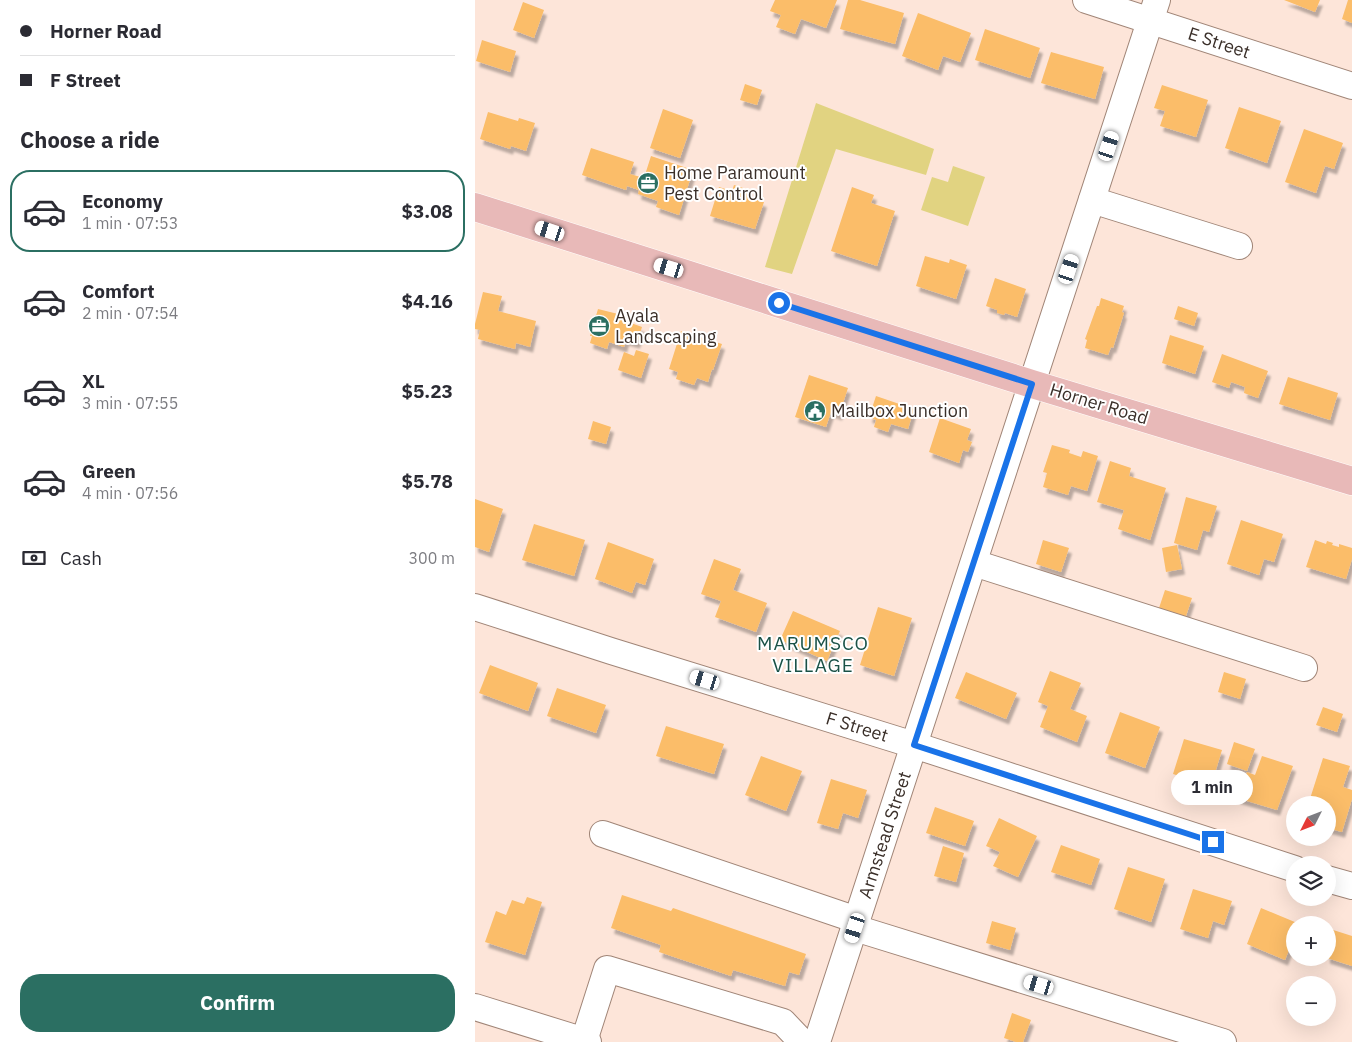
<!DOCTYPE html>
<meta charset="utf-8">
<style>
body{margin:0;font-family:"IBM Plex Sans",sans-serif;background:#f7f7f7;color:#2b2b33;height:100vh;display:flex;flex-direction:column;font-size:19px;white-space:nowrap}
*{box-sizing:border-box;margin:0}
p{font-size:16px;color:#7c7c81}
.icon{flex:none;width:28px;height:28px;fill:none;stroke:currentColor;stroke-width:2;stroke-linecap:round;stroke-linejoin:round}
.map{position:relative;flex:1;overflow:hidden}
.sheet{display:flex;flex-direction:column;background:#fff;width:475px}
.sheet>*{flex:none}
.hud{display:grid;align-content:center;height:110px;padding:0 20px;background:#fff}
.needle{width:32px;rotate:228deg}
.tools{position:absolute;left:811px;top:796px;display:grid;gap:10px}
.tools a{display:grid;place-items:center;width:50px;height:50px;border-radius:50%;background:#fff;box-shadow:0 5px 20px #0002;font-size:25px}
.end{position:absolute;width:22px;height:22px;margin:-11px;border:6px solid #1a73e8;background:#fff;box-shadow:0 0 0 2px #fff}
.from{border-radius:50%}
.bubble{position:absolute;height:35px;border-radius:18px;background:#fff;box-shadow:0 5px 20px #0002;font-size:16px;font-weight:700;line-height:35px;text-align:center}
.car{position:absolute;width:15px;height:30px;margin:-15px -8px;border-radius:6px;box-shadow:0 0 4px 1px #0007;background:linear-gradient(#fff 24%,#345 0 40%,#fff 0 76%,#345 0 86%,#fff 0)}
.hud b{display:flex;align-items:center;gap:18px;height:48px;font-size:19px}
.hud b+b{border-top:1px solid #e1e1e2}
.hud i{width:12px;height:12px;background:#2b2b33}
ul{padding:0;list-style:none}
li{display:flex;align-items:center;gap:15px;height:82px;margin:0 10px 8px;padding:0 10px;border:2px solid transparent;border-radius:20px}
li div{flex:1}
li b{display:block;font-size:19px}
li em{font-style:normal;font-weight:700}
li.selected{border-color:#2b6f62}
li>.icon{width:45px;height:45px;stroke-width:1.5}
h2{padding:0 20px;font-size:22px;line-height:60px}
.pay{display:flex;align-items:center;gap:12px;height:55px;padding:0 20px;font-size:19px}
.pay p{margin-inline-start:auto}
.action{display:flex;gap:10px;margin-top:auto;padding:10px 20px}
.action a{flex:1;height:58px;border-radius:20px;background:#2b6f62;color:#fff;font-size:20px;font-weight:700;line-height:58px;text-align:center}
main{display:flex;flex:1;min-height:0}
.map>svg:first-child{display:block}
</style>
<main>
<section class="sheet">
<div class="hud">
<b><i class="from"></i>Horner Road</b>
<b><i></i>F Street</b>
</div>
<h2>Choose a ride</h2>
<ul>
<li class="selected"><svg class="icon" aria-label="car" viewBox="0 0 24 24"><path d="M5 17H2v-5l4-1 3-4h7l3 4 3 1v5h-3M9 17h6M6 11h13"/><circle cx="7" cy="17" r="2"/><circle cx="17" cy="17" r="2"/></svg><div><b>Economy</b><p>1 min · 07:53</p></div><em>$3.08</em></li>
<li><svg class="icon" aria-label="car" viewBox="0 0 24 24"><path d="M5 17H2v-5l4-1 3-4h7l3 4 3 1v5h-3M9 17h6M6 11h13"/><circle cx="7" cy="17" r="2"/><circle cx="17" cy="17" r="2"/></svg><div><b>Comfort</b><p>2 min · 07:54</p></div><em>$4.16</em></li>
<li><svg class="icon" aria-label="car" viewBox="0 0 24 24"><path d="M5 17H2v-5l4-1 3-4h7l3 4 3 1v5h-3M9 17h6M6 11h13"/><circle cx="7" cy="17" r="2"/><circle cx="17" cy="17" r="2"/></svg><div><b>XL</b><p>3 min · 07:55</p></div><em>$5.23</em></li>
<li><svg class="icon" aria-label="car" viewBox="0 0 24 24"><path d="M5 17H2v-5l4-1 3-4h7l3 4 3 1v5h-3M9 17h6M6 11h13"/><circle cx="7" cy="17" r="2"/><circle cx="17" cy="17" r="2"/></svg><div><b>Green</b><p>4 min · 07:56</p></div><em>$5.78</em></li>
</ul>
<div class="pay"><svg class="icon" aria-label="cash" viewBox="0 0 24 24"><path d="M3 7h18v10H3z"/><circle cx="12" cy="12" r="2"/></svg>Cash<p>300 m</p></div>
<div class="action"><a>Confirm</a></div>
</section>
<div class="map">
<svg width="877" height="1042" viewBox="0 0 877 1042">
<defs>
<filter id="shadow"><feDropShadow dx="3" dy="5.5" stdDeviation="1" flood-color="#0004"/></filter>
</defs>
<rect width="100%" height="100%" fill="#fde5d9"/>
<g fill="#e1d381">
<path d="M341 103 459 149 451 175 361 149 317 274 290 267Z"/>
<path d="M478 166 510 177 493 226 446 210 457 177 473 182Z"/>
</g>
<g fill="#fbbd69" filter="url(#shadow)">
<path d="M300 0H362L351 28 326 19 320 34 301 27 306 15 295 11Z"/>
<path d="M373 0H385L429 13 420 44 365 29Z"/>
<path d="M809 0H845L840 12Z"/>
<path d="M873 0H877V23L867 19Z"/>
<path d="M48 2 69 10 59 38 38 30Z"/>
<path d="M443 13 496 33 485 62 468 56 463 70 427 56Z"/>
<path d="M510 29 565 48 555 78 500 60Z"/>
<path d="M7 40 41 51 35 72 1 61Z"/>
<path d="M576 52 629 67 620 99 566 83Z"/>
<path d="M270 84 287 90 282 105 265 100Z"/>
<path d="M687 85 733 100 721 137 685 126 690 111 679 108Z"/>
<path d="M764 107 806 121 792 163 750 148Z"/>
<path d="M188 109 218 120 205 158 175 148Z"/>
<path d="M13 112 43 121 44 118 60 123 51 151 36 146 35 149 5 139Z"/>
<path d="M829 129 868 143 859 169 850 166 841 193 810 182Z"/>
<path d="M116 148 159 162 155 174 169 178 176 156 218 170 204 215 181 207 183 201 163 194 164 190 152 186 151 190 107 175Z"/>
<path d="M259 185 274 190 272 196 289 202 280 229 235 216 244 187 257 191Z"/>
<path d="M377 187 399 195 396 203 420 211 402 266 356 251Z"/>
<path d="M450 256 474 263 475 259 492 265 481 299 441 286Z"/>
<path d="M520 278 551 289 542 317 530 313 529 315 522 313V310L511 306Z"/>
<path d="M8 292 27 296 23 311 61 321 55 347 41 343 40 349 3 339 5 330 0 329V324Z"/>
<path d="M626 298 649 306 647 312 649 313 638 348 636 347 633 355 610 348 612 340 610 339 622 306H624Z"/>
<path d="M703 306 723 313 719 326 699 319Z"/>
<path d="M123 309 147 315 145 319 167 327 162 343 151 340 149 347 134 342 132 349 115 343 117 336H115Z"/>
<path d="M206 331 247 344 238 370 237 369 233 382 222 378 219 385 201 379 203 372 194 369Z"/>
<path d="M695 335 729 346 720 374 687 363Z"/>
<path d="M161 350 174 354 166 378 143 370 149 352 159 356Z"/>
<path d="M747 354 793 371 783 398 769 393 770 387 756 382 754 388 737 382Z"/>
<path d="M334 375 373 388 364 415 356 412 351 427 320 417Z"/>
<path d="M813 377 863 393 855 420 804 404Z"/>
<path d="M401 396 439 409 433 429 416 424 413 432 399 427 401 420 394 417Z"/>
<path d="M465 418 496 429 492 440 497 442 493 452 488 450 484 463 454 452Z"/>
<path d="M118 421 136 427 131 444 113 439Z"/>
<path d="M577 445 595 450 594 453 606 457 608 451 623 456 612 491 596 486 593 495 568 487 572 473 568 472Z"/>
<path d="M635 461 656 468 654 476 691 488 675 540 643 529 649 510 622 502Z"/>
<path d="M711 497 742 506 734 532 728 530 722 550 699 543Z"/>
<path d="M0 499 28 509 14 552 0 547Z"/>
<path d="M766 520 808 534 799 562 789 559 784 575 752 564Z"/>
<path d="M59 524 110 540 99 576 47 560Z"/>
<path d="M568 540 594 548 586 572 561 564Z"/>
<path d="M840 540 851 544 852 541 858 543 857 545 864 547V544L877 548V559L871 579 831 567Z"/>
<path d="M133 542 179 559 170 585 161 582 157 593 120 579Z"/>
<path d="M702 545 707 569 691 572 687 548Z"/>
<path d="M239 559 266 569 258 590 292 603 281 632 240 617 246 601 226 594Z"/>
<path d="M690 590 717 598 710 619 683 611Z"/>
<path d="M403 607 437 618 419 676 385 665Z"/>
<path d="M318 611 365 631 352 661 305 640Z"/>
<path d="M15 665 63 683 53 711 4 693Z"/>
<path d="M575 671 606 683 595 709 612 716 602 742 565 727 573 706 563 702Z"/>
<path d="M491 672 542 693 531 719 480 698Z"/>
<path d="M749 672 771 679 765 699 743 692Z"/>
<path d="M82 688 131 705 121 733 72 716Z"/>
<path d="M848 707 868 714 862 732 841 725Z"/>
<path d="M645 712 685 727 670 768 630 753Z"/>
<path d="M191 726 249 744 239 774 181 756Z"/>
<path d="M709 739 747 750 736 786 698 774Z"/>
<path d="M759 742 780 749 772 771 752 764Z"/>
<path d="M286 756 327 771 311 811 270 795Z"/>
<path d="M787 756 818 766 802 810 762 798 772 772 780 775Z"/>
<path d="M848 758 875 766 868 787 877 790V799L867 832 852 828V805H833Z"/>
<path d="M356 779 392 790 383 818 368 813 363 829 342 823Z"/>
<path d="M460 807 499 821 490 846 451 833Z"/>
<path d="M524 818 562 836 543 877 518 866 525 852 511 846Z"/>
<path d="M586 845 625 859 616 885 576 872Z"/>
<path d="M468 846 489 853 481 882 459 876Z"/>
<path d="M653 867 690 879 676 922 639 909Z"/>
<path d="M718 889 757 901 749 925 738 921 733 938 705 929Z"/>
<path d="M147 895 196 911 198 908 331 954 324 975 314 972 310 986 258 970 256 976 184 952 186 945 136 928Z"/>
<path d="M52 897 67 902 50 955 10 942 21 911 31 915 37 900 49 904Z"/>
<path d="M786 908 827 925H820V935L810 960 772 944Z"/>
<path d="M517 921 541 928 535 950 511 943Z"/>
<path d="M852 928 877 936V966L852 958Z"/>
<path d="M537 1013 556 1020 548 1042H541L529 1038Z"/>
</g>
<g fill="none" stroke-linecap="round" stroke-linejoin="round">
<g stroke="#a08577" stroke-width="28">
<g id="minor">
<path d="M611 0 877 86"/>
<path d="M617 200 764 246"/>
<path d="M499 563 829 668"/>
<path d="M0 607 136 651 439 745 820 869"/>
<path d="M128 834 382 920"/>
<path d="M852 879 877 886"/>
<path d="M380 928 748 1042"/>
<path d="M0 1007 113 1042"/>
<path d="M109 1041 132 969 308 1022 327 1042"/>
<path d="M342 1042 682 0"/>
</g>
</g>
<g stroke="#fff" stroke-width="29">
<path id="major" d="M0 207 557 384 877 481"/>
</g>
<use href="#minor" stroke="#fff" stroke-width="26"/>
<use href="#major" stroke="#e8b9b8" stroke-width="28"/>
</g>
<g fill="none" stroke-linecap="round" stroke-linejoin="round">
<path stroke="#1a73e8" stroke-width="6" d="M304 303 557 384 439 745 738 842"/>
</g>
<defs>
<g id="office-disc" transform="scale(1.125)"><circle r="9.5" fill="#2b6f62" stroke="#fff"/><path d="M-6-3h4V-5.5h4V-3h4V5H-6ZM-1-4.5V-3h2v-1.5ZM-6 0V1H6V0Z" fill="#fff"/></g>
<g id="civic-disc" transform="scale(1.125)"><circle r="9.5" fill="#2b6f62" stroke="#fff"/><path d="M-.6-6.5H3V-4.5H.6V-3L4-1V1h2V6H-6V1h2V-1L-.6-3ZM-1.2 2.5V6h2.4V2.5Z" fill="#fff"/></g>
</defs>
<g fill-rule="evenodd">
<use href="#office-disc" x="173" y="183"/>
<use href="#office-disc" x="124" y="326"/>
<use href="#civic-disc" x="340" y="411"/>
</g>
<g text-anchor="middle" stroke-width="4" stroke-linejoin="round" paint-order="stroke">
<g font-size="18" fill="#3a2f29" stroke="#fff">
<text transform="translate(744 43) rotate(18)" y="6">E Street</text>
<text transform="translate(624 404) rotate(17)" y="6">Horner Road</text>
<text transform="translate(382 727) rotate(17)" y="6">F Street</text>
<text transform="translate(410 835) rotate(-72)" y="6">Armstead Street</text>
</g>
<g font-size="18" fill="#3a2f29" stroke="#fff" text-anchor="start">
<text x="189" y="179">Home Paramount<tspan x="189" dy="21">Pest Control</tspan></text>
<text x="140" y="322">Ayala<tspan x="140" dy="21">Landscaping</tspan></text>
<text x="356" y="417">Mailbox Junction</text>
</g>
<g font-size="19" letter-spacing="1" fill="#1a5146" stroke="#fff">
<text x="338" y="650">MARUMSCO<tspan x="338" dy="22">VILLAGE</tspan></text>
</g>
</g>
</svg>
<div class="tools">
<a><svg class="needle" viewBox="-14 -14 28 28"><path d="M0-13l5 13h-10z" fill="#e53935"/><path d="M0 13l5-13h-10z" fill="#7c7c81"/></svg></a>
<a><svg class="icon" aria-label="layers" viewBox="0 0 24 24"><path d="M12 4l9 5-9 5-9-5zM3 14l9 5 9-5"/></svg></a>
<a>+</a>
<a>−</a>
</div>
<i class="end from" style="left:304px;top:303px"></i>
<i class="end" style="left:738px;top:842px"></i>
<div class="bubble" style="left:696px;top:770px;width:82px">1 min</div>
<i class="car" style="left:634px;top:146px;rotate:18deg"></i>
<i class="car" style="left:75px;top:231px;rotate:288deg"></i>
<i class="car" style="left:194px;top:268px;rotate:287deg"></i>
<i class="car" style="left:594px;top:269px;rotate:18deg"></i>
<i class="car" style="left:230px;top:680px;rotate:287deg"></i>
<i class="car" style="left:380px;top:928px;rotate:198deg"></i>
<i class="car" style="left:564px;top:985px;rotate:287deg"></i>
</div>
</main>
